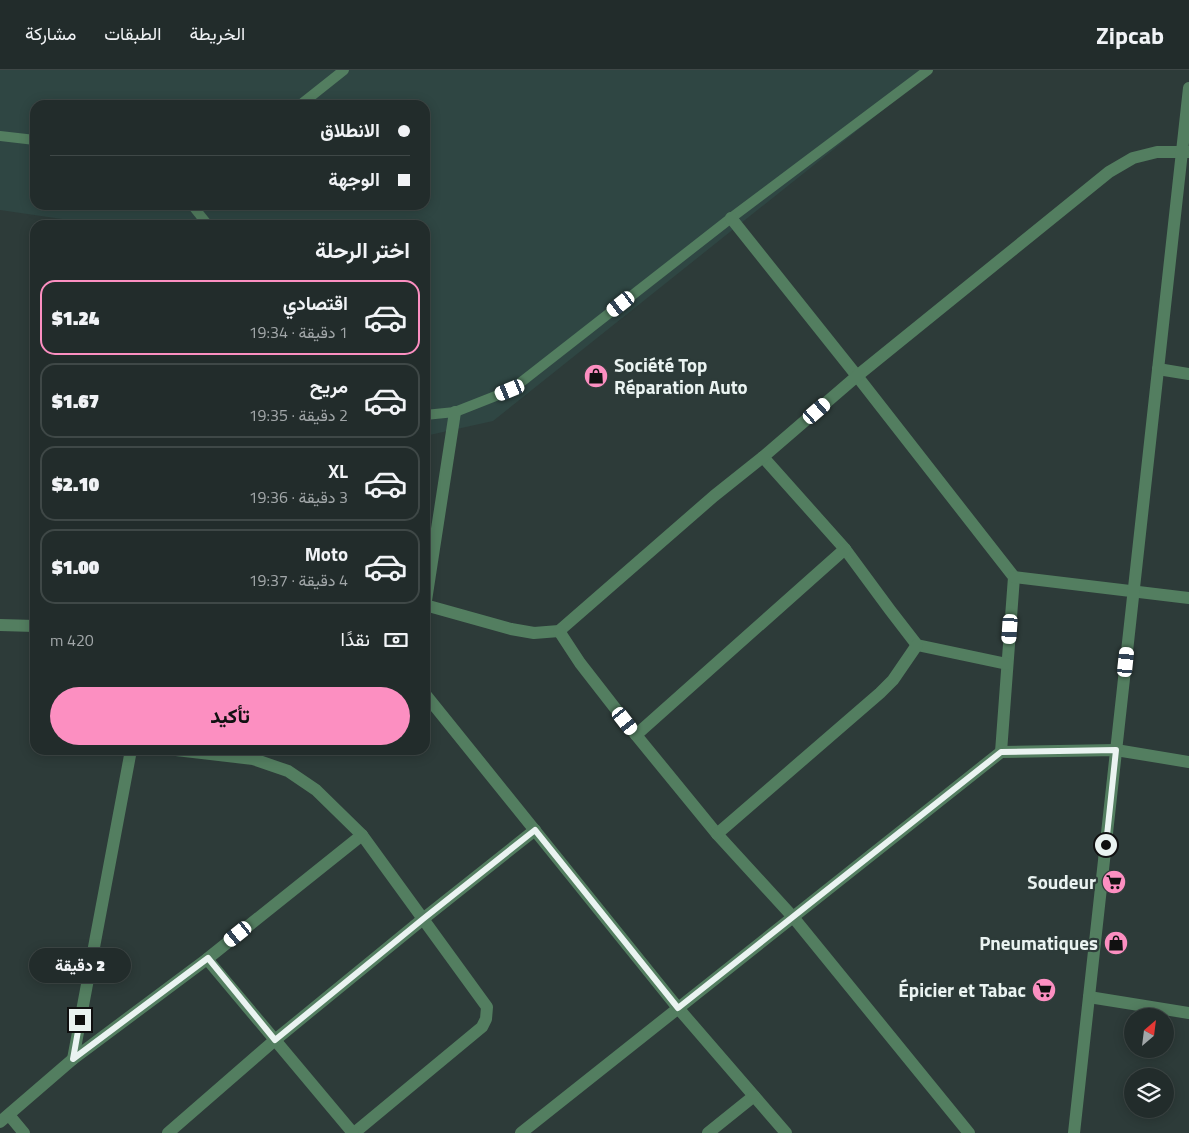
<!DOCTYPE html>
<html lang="ar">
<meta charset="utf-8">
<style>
body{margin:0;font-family:"Titillium Web",Vazirmatn,sans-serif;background:#2e3837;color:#f1f3f6;direction:rtl;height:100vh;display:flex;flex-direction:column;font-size:19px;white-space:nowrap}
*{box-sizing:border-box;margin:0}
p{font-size:16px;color:#a2a7a9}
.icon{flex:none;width:28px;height:28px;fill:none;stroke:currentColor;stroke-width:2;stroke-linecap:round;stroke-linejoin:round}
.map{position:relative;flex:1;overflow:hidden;direction:ltr}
.sheet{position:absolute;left:30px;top:150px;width:400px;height:535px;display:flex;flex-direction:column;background:#222c2b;border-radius:15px;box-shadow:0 2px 12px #0003,0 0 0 1px #3f4847;direction:rtl}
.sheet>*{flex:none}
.top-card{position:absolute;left:30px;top:30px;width:400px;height:110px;border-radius:15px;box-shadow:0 2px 12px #0003,0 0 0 1px #3f4847;direction:rtl;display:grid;align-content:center;height:110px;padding:0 20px;background:#222c2b}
.needle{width:32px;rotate:28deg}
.buttons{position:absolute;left:1124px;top:938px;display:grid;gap:10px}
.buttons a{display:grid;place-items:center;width:50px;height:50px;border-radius:50%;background:#222c2b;box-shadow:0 2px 12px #0003,0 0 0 1px #3f4847;font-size:25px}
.end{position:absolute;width:22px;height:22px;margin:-11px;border:6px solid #eaf3f1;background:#111;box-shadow:0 0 0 2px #111}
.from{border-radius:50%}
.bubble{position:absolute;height:35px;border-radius:18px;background:#222c2b;box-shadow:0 2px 12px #0003,0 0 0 1px #3f4847;font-size:16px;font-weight:800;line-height:35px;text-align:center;direction:rtl}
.car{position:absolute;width:15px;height:30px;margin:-15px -8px;border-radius:6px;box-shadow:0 0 4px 1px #0007;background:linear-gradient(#fff 24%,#345 0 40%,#fff 0 76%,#345 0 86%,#fff 0)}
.top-card b{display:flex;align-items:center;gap:18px;height:48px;font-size:19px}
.top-card b+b{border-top:1px solid #3f4847}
.top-card i{width:12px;height:12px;background:#f1f3f6}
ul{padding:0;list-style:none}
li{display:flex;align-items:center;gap:15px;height:75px;margin:0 10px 8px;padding:0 10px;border:2px solid #3f4847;border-radius:15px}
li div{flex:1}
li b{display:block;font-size:19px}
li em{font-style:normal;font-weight:800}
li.current{border-color:#fc8fc1}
li>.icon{width:45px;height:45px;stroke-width:1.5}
h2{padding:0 20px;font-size:22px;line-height:60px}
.pay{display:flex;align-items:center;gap:12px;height:55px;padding:0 20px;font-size:19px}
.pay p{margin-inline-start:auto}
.button{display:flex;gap:10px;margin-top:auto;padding:10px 20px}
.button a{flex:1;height:58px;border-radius:30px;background:#fc8fc1;color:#111;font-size:20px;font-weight:800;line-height:58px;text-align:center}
header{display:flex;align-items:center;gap:30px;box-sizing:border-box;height:70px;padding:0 25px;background:#222c2b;border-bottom:1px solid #3f4847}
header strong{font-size:24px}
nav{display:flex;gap:28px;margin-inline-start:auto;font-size:18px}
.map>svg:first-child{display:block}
</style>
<header>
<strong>Zipcab</strong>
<nav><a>الخريطة</a><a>الطبقات</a><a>مشاركة</a></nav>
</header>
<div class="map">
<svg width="1189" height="1063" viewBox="0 0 1189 1063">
<rect width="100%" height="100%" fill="#2d3b39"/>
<path fill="#2f4643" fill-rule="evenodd" d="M0 0H933L493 351 425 366V155H103L0 140ZM35 35H425V135H35Z"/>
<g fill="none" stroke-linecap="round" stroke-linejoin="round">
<g stroke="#537e60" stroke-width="10">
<path d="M300 35 344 0"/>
<path d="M0 66 35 70"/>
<path d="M192 135 208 155"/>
<path d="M425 345 455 342 511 320 731 148 928 0"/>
</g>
<g stroke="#537e60" stroke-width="12">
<path d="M731 148 857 306 1014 507 1001 682"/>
<path d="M1158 299 1189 304"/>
<path d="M763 387 845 479 890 540 917 575 1007 594"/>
<path d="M1014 507 1189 528"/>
<path d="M425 535 511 559 534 563 559 561 714 426 763 387 857 306 1109 102 1133 88 1157 82H1189"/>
<path d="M425 537 455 342"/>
<path d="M0 555 35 556"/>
<path d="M559 561 580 593 636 665 717 764 793 847 969 1063"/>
<path d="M425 624 678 938 786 1063"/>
<path d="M636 665 845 479"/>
<path d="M176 680 253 689 288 701 316 720 362 765 487 937 486 949 482 957 354 1063"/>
<path d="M717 764 880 623 893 610 917 575"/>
<path d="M207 889 353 1063"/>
<path d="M1089 927 1189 943"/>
<path d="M73 989 131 680"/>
<path d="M9 1045 24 1063"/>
<path d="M0 1052 73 989 207 889 362 765"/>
<path d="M168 1063 275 970 423 849 535 760"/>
<path d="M521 1063 1001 682 1116 680 1189 692"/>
<path d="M708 1063 754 1026"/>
<path d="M1074 1063 1189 18"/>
</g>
</g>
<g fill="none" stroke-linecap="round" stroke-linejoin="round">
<path stroke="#eaf3f1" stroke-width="6" d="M80 950 73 989 208 888 275 970 423 849 535 760 678 938 1001 682 1116 680 1106 775"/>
</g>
<defs>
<g id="shop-disc" transform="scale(1.25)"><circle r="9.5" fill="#fc8fc1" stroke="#2d3b39"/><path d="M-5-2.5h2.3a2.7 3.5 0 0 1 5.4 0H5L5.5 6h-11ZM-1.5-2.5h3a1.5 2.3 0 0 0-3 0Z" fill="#111"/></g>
<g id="supermarket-disc" transform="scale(1.25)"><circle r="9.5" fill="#fc8fc1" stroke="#2d3b39"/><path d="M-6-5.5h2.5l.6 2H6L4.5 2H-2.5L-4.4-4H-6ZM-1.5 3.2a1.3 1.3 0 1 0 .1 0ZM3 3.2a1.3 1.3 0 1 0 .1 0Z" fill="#111"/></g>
</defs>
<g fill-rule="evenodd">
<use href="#shop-disc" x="596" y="306"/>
<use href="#supermarket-disc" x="1114" y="812"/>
<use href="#shop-disc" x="1116" y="873"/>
<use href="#supermarket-disc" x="1044" y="920"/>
</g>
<g text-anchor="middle" stroke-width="4.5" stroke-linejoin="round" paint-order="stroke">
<g font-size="19" font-weight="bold" fill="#eaf3f1" stroke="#2d3b39" text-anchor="end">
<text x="614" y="302" text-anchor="start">Société Top<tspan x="614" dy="22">Réparation Auto</tspan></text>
<text x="1096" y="819">Soudeur</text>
<text x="1098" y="880">Pneumatiques</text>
<text x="1026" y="927">Épicier et Tabac</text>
</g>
</g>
</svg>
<div class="buttons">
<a><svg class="needle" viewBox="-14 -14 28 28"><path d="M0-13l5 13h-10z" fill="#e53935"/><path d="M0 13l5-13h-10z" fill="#a2a7a9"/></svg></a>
<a><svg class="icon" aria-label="layers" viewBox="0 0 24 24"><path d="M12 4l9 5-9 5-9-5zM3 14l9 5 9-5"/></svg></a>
</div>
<i class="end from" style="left:1106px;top:775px"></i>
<i class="end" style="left:80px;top:950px"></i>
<div class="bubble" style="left:29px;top:878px;width:102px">2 دقيقة</div>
<i class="car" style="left:621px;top:234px;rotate:232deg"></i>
<i class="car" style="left:510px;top:320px;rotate:248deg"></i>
<i class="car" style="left:817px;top:341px;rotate:49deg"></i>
<i class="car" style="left:1010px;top:559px;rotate:184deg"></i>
<i class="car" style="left:1126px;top:592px;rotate:6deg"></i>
<i class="car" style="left:625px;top:651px;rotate:142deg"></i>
<i class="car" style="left:238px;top:864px;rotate:231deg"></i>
<div class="top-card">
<b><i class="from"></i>الانطلاق</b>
<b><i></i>الوجهة</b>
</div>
<section class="sheet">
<h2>اختر الرحلة</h2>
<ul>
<li class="current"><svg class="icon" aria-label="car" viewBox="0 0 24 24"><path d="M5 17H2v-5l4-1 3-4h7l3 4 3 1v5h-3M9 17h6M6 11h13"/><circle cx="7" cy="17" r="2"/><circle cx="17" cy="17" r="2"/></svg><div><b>اقتصادي</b><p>1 دقيقة · 19:34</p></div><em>$1.24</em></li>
<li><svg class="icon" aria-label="car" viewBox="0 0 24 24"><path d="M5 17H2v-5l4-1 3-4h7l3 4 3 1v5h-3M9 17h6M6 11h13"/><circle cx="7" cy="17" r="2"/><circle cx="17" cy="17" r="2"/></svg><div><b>مريح</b><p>2 دقيقة · 19:35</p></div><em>$1.67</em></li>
<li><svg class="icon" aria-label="car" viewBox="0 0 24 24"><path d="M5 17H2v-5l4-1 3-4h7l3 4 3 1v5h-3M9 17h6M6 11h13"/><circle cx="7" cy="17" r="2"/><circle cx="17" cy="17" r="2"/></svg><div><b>XL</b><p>3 دقيقة · 19:36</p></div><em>$2.10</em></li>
<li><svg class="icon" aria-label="car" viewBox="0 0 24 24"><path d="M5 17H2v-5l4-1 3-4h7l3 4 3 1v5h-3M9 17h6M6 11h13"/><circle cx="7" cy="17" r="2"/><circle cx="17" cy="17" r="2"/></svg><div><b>Moto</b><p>4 دقيقة · 19:37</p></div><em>$1.00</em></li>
</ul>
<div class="pay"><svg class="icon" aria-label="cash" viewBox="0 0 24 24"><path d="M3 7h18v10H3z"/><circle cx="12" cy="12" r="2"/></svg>نقدًا<p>420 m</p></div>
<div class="button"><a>تأكيد</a></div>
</section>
</div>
